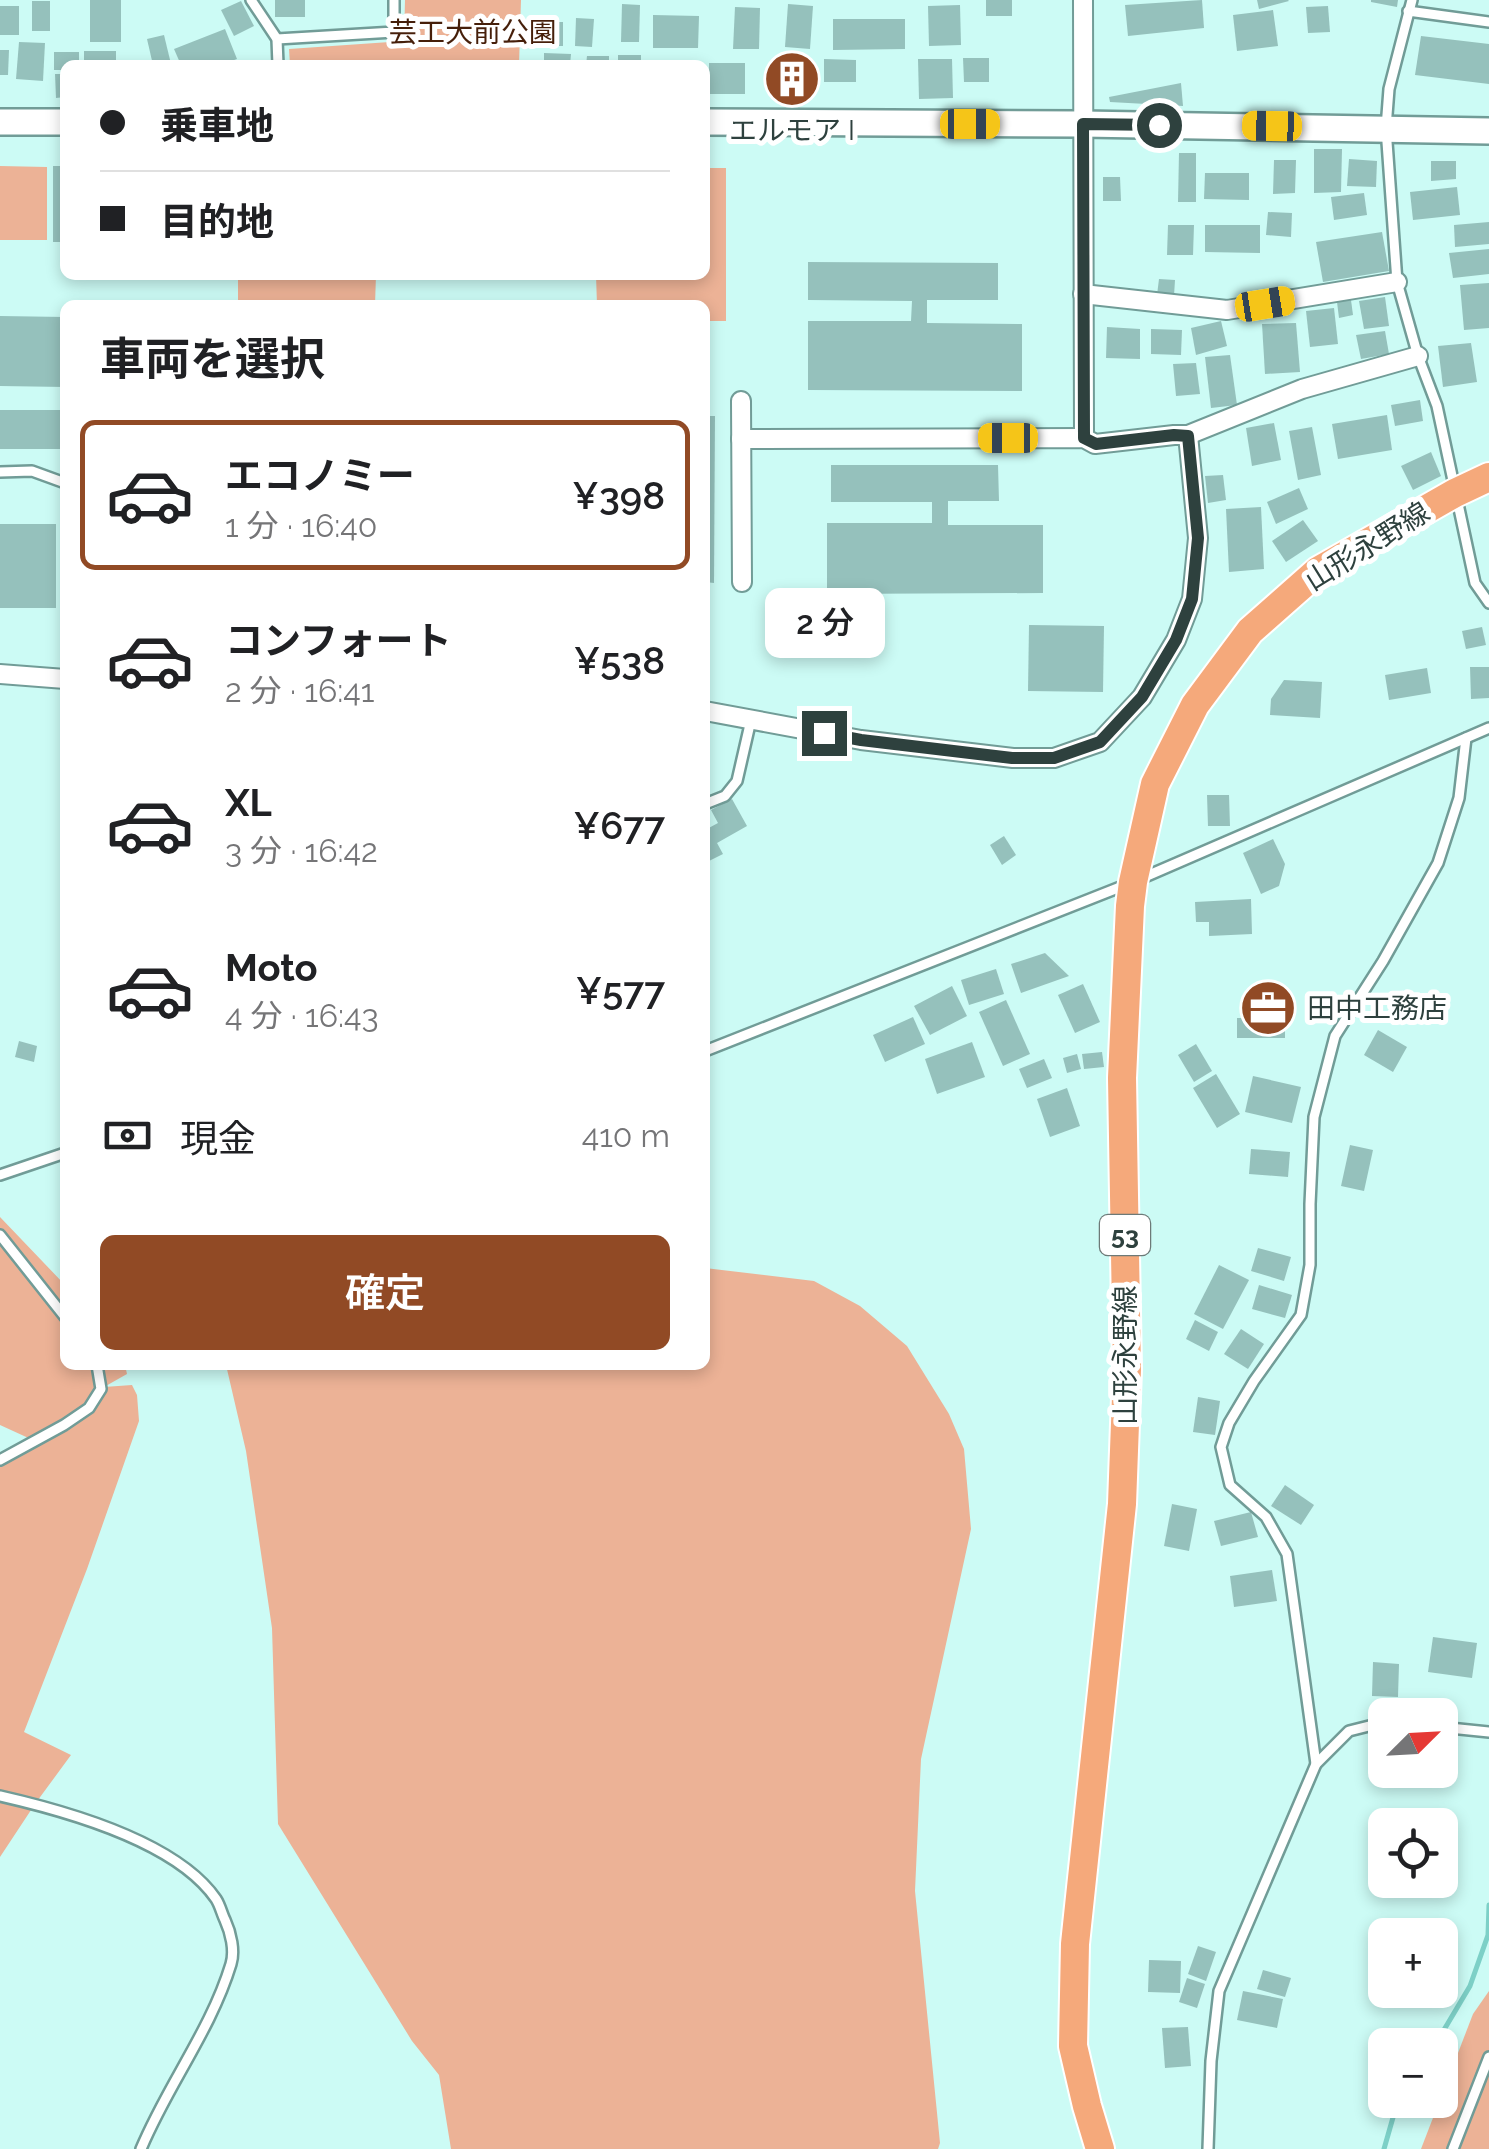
<!DOCTYPE html>
<html lang="ja">
<meta charset="utf-8">
<style>
body{margin:0;font-family:Raleway,"Noto Sans JP",sans-serif;background:#f2f2f2;color:#202124;height:100vh;display:flex;flex-direction:column;font-size:38px;white-space:nowrap}
*{box-sizing:border-box;margin:0}
p{font-size:32px;color:#757577}
.icon{flex:none;width:55px;height:55px;fill:none;stroke:currentColor;stroke-width:2;stroke-linecap:round;stroke-linejoin:round}
.map{position:relative;flex:1;overflow:hidden}
.panel{position:absolute;left:60px;top:300px;width:650px;height:1070px;display:flex;flex-direction:column;background:#fff;border-radius:15px;box-shadow:0 5px 15px #0003}
.panel>*{flex:none}
.guide{position:absolute;left:60px;top:60px;width:650px;height:220px;border-radius:15px;box-shadow:0 5px 15px #0003;display:grid;align-content:center;height:220px;padding:0 40px;background:#fff}
.needle{width:65px;rotate:66deg}
.controls{position:absolute;left:1368px;top:1698px;display:grid;gap:20px}
.controls a{display:grid;place-items:center;width:90px;height:90px;border-radius:15px;background:#fff;box-shadow:0 5px 15px #0003;font-size:50px}
.end{position:absolute;width:45px;height:45px;margin:-22px;border:12px solid #2e413e;background:#fff;box-shadow:0 0 0 5px #fff}
.from{border-radius:50%}
.bubble{position:absolute;height:70px;border-radius:15px;background:#fff;box-shadow:0 5px 15px #0003;font-size:32px;font-weight:600;line-height:70px;text-align:center}
.car{position:absolute;width:30px;height:60px;margin:-30px -15px;border-radius:12px;box-shadow:0 0 8px 2px #0007;background:linear-gradient(#f5c518 24%,#345 0 40%,#f5c518 0 76%,#345 0 86%,#f5c518 0)}
.guide b{display:flex;align-items:center;gap:35px;height:95px;font-size:38px}
.guide b+b{border-top:2px solid #e0e0e0}
.guide i{width:25px;height:25px;background:#202124}
ul{padding:0;list-style:none}
li{display:flex;align-items:center;gap:30px;height:150px;margin:0 20px 15px;padding:0 20px;border:5px solid transparent;border-radius:15px}
li div{flex:1}
li b{display:block;font-size:38px}
li em{font-style:normal;font-weight:600}
li.current{border-color:#914a25}
li>.icon{width:90px;height:90px;stroke-width:1.5}
h2{padding:0 40px;font-size:45px;line-height:120px}
.pay{display:flex;align-items:center;gap:25px;height:110px;padding:0 40px;font-size:38px}
.pay p{margin-inline-start:auto}
.primary-button{display:flex;gap:20px;margin-top:auto;padding:20px 40px}
.primary-button a{flex:1;height:115px;border-radius:15px;background:#914a25;color:#fff;font-size:40px;font-weight:600;line-height:115px;text-align:center}
.map>svg:first-child{display:block}
</style>
<div class="map">
<svg width="1489" height="2149" viewBox="0 0 1489 2149">
<rect width="100%" height="100%" fill="#ccfbf5"/>
<g fill="#ecb296">
<path d="M405 0H521L519 65H290L289 49 404 41Z"/>
<path d="M0 166 47 167V240H0Z"/>
<path d="M705 168H726V321H705V305H597L596 275H705Z"/>
<path d="M238 275H376L375 305H238Z"/>
<path d="M0 1217 65 1285V1365H125L127 1374 104 1387 132 1385 137 1395 139 1421 87 1569 24 1732 71 1755 35 1804 0 1857V1460L35 1441 0 1425Z"/>
<path d="M705 1268 814 1281 860 1306 907 1346 949 1414 964 1449 971 1529 921 1759 915 1891 940 2143 938 2149H451L439 2075 412 2041 278 1824 272 1628 246 1451 226 1365H705Z"/>
<path d="M1489 1991V2149H1421L1473 2014Z"/>
</g>
<g fill="none" stroke-linecap="round" stroke-linejoin="round">
<g stroke="#7dd0c7" stroke-width="5">
<path d="M1435 2045 1470 1986 1488 1935 1489 1905"/>
<path d="M1384 2149 1394 2114 1402 2100"/>
</g>
</g>
<g fill="#95c1bc">
<rect x="90" y="0" width="31" height="42"/>
<rect x="275" y="0" width="30" height="17"/>
<rect x="986" y="0" width="26" height="16"/>
<path d="M1202 0 1204 28 1128 36 1125 5Z"/>
<path d="M1257 0H1288L1289 1 1259 9Z"/>
<path d="M1371 0H1398L1397 7 1371 2Z"/>
<rect x="32" y="1" width="18" height="30"/>
<path d="M241 1 254 26 234 36 221 10Z"/>
<path d="M622 4 640 5 639 42H621Z"/>
<path d="M788 4 813 6 810 49 785 47Z"/>
<path d="M960 5 961 45 929 46 928 6Z"/>
<rect x="0" y="6" width="19" height="29"/>
<path d="M1328 6 1330 32 1308 33 1306 7Z"/>
<path d="M735 7 760 8 759 49H733Z"/>
<path d="M1273 10 1278 46 1237 51 1233 15Z"/>
<path d="M653 15 699 16 698 48H653Z"/>
<path d="M576 18 594 19 592 47 575 46Z"/>
<path d="M833 19H905V49L833 50Z"/>
<path d="M539 22H563V46H540Z"/>
<path d="M225 29 237 59 220 65H181L174 49Z"/>
<path d="M164 35 171 64 153 65 147 39Z"/>
<path d="M1421 36 1489 44V84L1415 75Z"/>
<path d="M19 42 45 43 43 81 16 79Z"/>
<path d="M0 50H9L8 75H0Z"/>
<rect x="84" y="51" width="32" height="14"/>
<path d="M54 52H79V65H65V70H54Z"/>
<path d="M544 53 571 54 570 65H544Z"/>
<rect x="618" y="55" width="23" height="10"/>
<path d="M587 56H609V65H586Z"/>
<path d="M963 58H989V82H964Z"/>
<path d="M824 59 856 60V82H824Z"/>
<path d="M918 59H952L953 98 919 99Z"/>
<rect x="667" y="61" width="34" height="4"/>
<path d="M776 62 809 63V96H776Z"/>
<rect x="709" y="63" width="36" height="31"/>
<path d="M55 74H65V97L56 98Z"/>
<path d="M1181 83 1183 106 1110 102 1109 97Z"/>
<path d="M1314 149H1342L1341 192 1314 193Z"/>
<path d="M1179 153H1196V202H1178Z"/>
<path d="M1349 159 1377 161 1376 187 1347 186Z"/>
<path d="M1274 160H1296L1295 193 1273 194Z"/>
<path d="M1431 161H1456V179L1431 181Z"/>
<rect x="53" y="166" width="12" height="76"/>
<path d="M1205 173H1249V200L1204 199Z"/>
<path d="M1103 177H1120L1121 201H1103Z"/>
<path d="M1457 187 1460 215 1413 220 1410 192Z"/>
<path d="M1364 193 1367 215 1334 220 1331 197Z"/>
<path d="M1268 212 1292 213 1291 237 1266 235Z"/>
<path d="M1489 222V244L1455 247 1454 225Z"/>
<path d="M1168 225H1194L1193 255H1167Z"/>
<path d="M1205 225H1260V253L1205 252Z"/>
<path d="M1382 232 1389 271 1323 282 1316 242Z"/>
<path d="M1489 249V274L1453 278 1449 253Z"/>
<path d="M808 262 998 263V300H927V323L1022 324V391L808 390V321H911L912 301 808 300Z"/>
<path d="M1159 279 1175 280 1174 296 1157 295Z"/>
<path d="M1489 283V328L1464 330 1460 285Z"/>
<path d="M1385 297 1389 326 1364 329 1359 301Z"/>
<path d="M1351 300 1353 315 1339 318 1337 302Z"/>
<path d="M1334 308 1338 344 1310 347 1306 311Z"/>
<path d="M0 316 65 317V387L0 386Z"/>
<path d="M1221 321 1227 346 1196 355 1191 328Z"/>
<path d="M1296 323 1300 372 1265 374 1262 324Z"/>
<path d="M1107 327 1140 329V359L1106 358Z"/>
<path d="M1151 329 1182 330 1181 355 1151 354Z"/>
<path d="M1385 331 1389 354 1361 359 1356 335Z"/>
<path d="M1471 343 1477 382 1443 387 1438 346Z"/>
<path d="M1230 355 1237 405 1211 408 1205 357Z"/>
<path d="M1196 363 1200 394 1176 396 1173 364Z"/>
<path d="M1420 400 1423 421 1395 426 1391 405Z"/>
<rect x="0" y="410" width="65" height="39"/>
<path d="M1387 415 1392 450 1338 459 1332 424Z"/>
<path d="M705 416H715L714 583 705 582Z"/>
<path d="M1274 423 1281 460 1252 466 1246 428Z"/>
<path d="M1312 427 1321 475 1298 480 1289 431Z"/>
<path d="M1431 452 1441 476 1413 490 1401 466Z"/>
<path d="M831 465H998L999 501H948V525H1043V593L827 594V523H932V502H831Z"/>
<path d="M1223 475 1226 500 1208 503 1205 476Z"/>
<path d="M1299 488 1308 509 1276 524 1267 502Z"/>
<path d="M1261 507 1264 569 1229 572 1226 509Z"/>
<path d="M1303 520 1318 541 1286 562 1272 541Z"/>
<rect x="0" y="524" width="56" height="84"/>
<path d="M1029 625 1104 626 1103 692 1028 691Z"/>
<path d="M1482 627 1486 645 1466 649 1462 631Z"/>
<path d="M1470 667H1489V698L1471 699Z"/>
<path d="M1427 668 1431 693 1389 700 1385 675Z"/>
<path d="M1284 680 1322 682 1320 718 1270 715 1271 699Z"/>
<path d="M1207 795H1229L1230 826H1208Z"/>
<path d="M732 799 747 826 717 843 723 854 705 863V830L718 823 711 810Z"/>
<path d="M1004 836 1016 855 1002 865 990 845Z"/>
<path d="M1273 839 1285 864 1279 886 1261 894 1243 853Z"/>
<path d="M1251 899 1252 934 1209 936V922H1196L1195 902Z"/>
<path d="M1045 953 1069 976 1021 993 1011 964Z"/>
<path d="M996 969 1004 994 969 1005 961 980Z"/>
<path d="M1083 984 1100 1022 1075 1033 1058 995Z"/>
<path d="M952 986 967 1016 930 1035 914 1006Z"/>
<path d="M1250 998H1285V1038H1237V1018H1250Z"/>
<path d="M1006 1000 1030 1054 1003 1066 979 1012Z"/>
<path d="M913 1017 925 1044 885 1062 873 1035Z"/>
<path d="M1378 1030 1407 1047 1393 1072 1364 1055Z"/>
<path d="M19 1041 37 1046 34 1062 15 1057Z"/>
<path d="M972 1042 985 1077 937 1094 925 1059Z"/>
<path d="M1196 1044 1212 1071 1194 1082 1178 1055Z"/>
<path d="M1102 1052 1104 1067 1084 1069 1082 1054Z"/>
<path d="M1077 1054 1081 1069 1067 1073 1063 1058Z"/>
<path d="M1044 1059 1052 1078 1027 1088 1019 1069Z"/>
<path d="M1216 1074 1240 1114 1217 1128 1193 1088Z"/>
<path d="M1253 1076 1301 1087 1292 1123 1245 1112Z"/>
<path d="M1067 1088 1080 1126 1050 1137 1037 1099Z"/>
<path d="M1350 1145 1373 1150 1364 1191 1341 1186Z"/>
<path d="M1251 1149 1290 1152 1288 1177 1249 1174Z"/>
<path d="M1258 1248 1291 1257 1284 1281 1251 1271Z"/>
<path d="M1219 1265 1249 1280 1223 1329 1194 1314Z"/>
<path d="M1259 1285 1292 1295 1285 1318 1252 1309Z"/>
<path d="M1195 1320 1218 1332 1209 1351 1186 1339Z"/>
<path d="M1241 1329 1264 1344 1248 1369 1224 1354Z"/>
<path d="M1198 1397 1220 1401 1215 1435 1193 1432Z"/>
<path d="M1285 1485 1314 1505 1301 1525 1271 1506Z"/>
<path d="M1172 1504 1197 1509 1189 1551 1164 1546Z"/>
<path d="M1251 1512 1258 1537 1221 1546 1214 1521Z"/>
<path d="M1272 1570 1277 1601 1234 1607 1230 1576Z"/>
<path d="M1433 1637 1477 1643 1472 1678 1428 1672Z"/>
<path d="M1373 1662 1399 1664 1398 1697 1372 1696Z"/>
<path d="M1198 1946 1216 1952 1206 1981 1188 1974Z"/>
<path d="M1149 1960 1181 1961 1180 1993 1148 1992Z"/>
<path d="M1263 1970 1291 1978 1285 1997 1257 1989Z"/>
<path d="M1187 1978 1205 1984 1197 2008 1179 2002Z"/>
<path d="M1243 1991 1283 1999 1277 2028 1237 2020Z"/>
<path d="M1188 2027 1191 2066 1165 2068 1162 2028Z"/>
</g>
<g fill="none" stroke-linecap="round" stroke-linejoin="round">
<g stroke="#719c97" stroke-width="14">
<g id="lane">
<path d="M251 0 277 39 278 65"/>
<path d="M1412 0 1389 89 1386 128 1397 282 1418 356 1437 406 1475 583 1489 603"/>
<path d="M1408 11 1489 22"/>
<path d="M277 39 394 32V0"/>
<path d="M0 472 32 471 65 483"/>
<path d="M705 804 725 796 737 781 751 720"/>
<path d="M705 1051 1133 882 1489 728"/>
<path d="M0 1175 65 1153"/>
<path d="M0 1235 65 1317"/>
<path d="M0 1460 64 1425 89 1408 101 1389 97 1365"/>
<path d="M1440 1727 1489 1732"/>
<path d="M1316 1764 1287 1554 1266 1517 1230 1485 1221 1447 1229 1423 1254 1381 1301 1315 1310 1265V1204L1314 1117 1335 1036 1383 961 1438 863 1459 798 1466 738"/>
<path d="M0 1796C66 1811 176 1841 216 1899 220 1905 222 1914 225 1920 231 1933 235 1951 231 1964 211 2030 167 2086 141 2149"/>
<path d="M1208 2149 1211 2061 1219 1991 1316 1764 1349 1731 1385 1722"/>
<path d="M1453 2149 1489 2057"/>
</g>
</g>
<g stroke="#719c97" stroke-width="22">
<g id="street">
<path d="M1083 0 1084 438"/>
<path d="M1083 294 1227 310 1397 282"/>
<path d="M741 401 742 582"/>
<path d="M741 439 1084 438 1095 444 1174 435H1188L1302 389 1418 356"/>
<path d="M0 674 65 679"/>
<path d="M705 711 861 740 1013 758H1054L1100 742 1142 697 1176 640 1192 599 1198 538 1188 435"/>
</g>
</g>
<g stroke="#719c97" stroke-width="30">
<g id="secondary">
<path d="M0 122H65"/>
<path d="M705 122 1083 124 1489 131"/>
</g>
</g>
<g stroke="#fff" stroke-width="32">
<path id="primary" d="M1100 2149 1087 2106 1073 2046 1075 1944 1122 1504 1127 1370 1122 1078 1130 906 1133 882 1155 784 1195 705 1250 631 1318 571 1455 493 1489 477"/>
</g>
<use href="#lane" stroke="#fff" stroke-width="9"/>
<use href="#street" stroke="#fff" stroke-width="18"/>
<use href="#secondary" stroke="#fff" stroke-width="25"/>
<use href="#primary" stroke="#f5a97b" stroke-width="28"/>
</g>
<g fill="none" stroke-linecap="round" stroke-linejoin="round">
<path stroke="#2e413e" stroke-width="12" d="M824 733 861 740 1012 758H1054L1100 742 1142 697 1176 640 1192 599 1198 538 1188 436 1174 435 1096 444 1084 438 1083 124 1159 125"/>
</g>
<defs>
<g id="building-disc" transform="scale(2.875)"><circle r="9.5" fill="#914a25" stroke="#fff"/><path d="M-4-6H4V6H1V3H-1V6H-4ZM-2.5-4.3h1.7v1.8h-1.7ZM.8-4.3h1.7v1.8H.8ZM-2.5-1h1.7V.8h-1.7ZM.8-1h1.7V.8H.8Z" fill="#fff"/></g>
<g id="office-disc" transform="scale(2.875)"><circle r="9.5" fill="#914a25" stroke="#fff"/><path d="M-6-3h4V-5.5h4V-3h4V5H-6ZM-1-4.5V-3h2v-1.5ZM-6 0V1H6V0Z" fill="#fff"/></g>
</defs>
<g fill-rule="evenodd">
<use href="#building-disc" x="792" y="79"/>
<use href="#office-disc" x="1268" y="1008"/>
</g>
<g text-anchor="middle" stroke-width="10" stroke-linejoin="round" paint-order="stroke">
<rect fill="#fff" stroke="#6d7a78" stroke-width="2.5" x="1100" y="1215" width="50" height="40" rx="8"/>
<g font-size="25" font-weight="bold" fill="#2e413e">
<text x="1125" y="1244">53</text>
</g>
<g font-size="28" fill="#461f0a" stroke="#fff">
<text x="473" y="42">芸工大前公園</text>
</g>
<g font-size="28" fill="#2e413e" stroke="#fff">
<text x="792" y="140">エルモア I</text>
<text x="1307" y="1018" text-anchor="start">田中工務店</text>
</g>
<g font-size="28" fill="#2e413e" stroke="#fff">
<text transform="translate(1367 546) rotate(-32)" y="10">山形永野線</text>
<text transform="translate(1125 1355) rotate(-90)" y="10">山形永野線</text>
</g>
</g>
</svg>
<div class="controls">
<a><svg class="needle" viewBox="-14 -14 28 28"><path d="M0-13l5 13h-10z" fill="#e53935"/><path d="M0 13l5-13h-10z" fill="#757577"/></svg></a>
<a><svg class="icon" aria-label="locate" viewBox="0 0 24 24"><circle cx="12" cy="12" r="6"/><path d="M12 2v4M12 18v4M2 12h4M18 12h4"/></svg></a>
<a>+</a>
<a>−</a>
</div>
<i class="end from" style="left:1159px;top:125px"></i>
<i class="end" style="left:824px;top:733px"></i>
<div class="bubble" style="left:765px;top:588px;width:120px">2 分</div>
<i class="car" style="left:970px;top:124px;rotate:90deg"></i>
<i class="car" style="left:1272px;top:126px;rotate:271deg"></i>
<i class="car" style="left:1265px;top:304px;rotate:81deg"></i>
<i class="car" style="left:1008px;top:438px;rotate:270deg"></i>
<div class="guide">
<b><i class="from"></i>乗車地</b>
<b><i></i>目的地</b>
</div>
<section class="panel">
<h2>車両を選択</h2>
<ul>
<li class="current"><svg class="icon" aria-label="car" viewBox="0 0 24 24"><path d="M5 17H2v-5l4-1 3-4h7l3 4 3 1v5h-3M9 17h6M6 11h13"/><circle cx="7" cy="17" r="2"/><circle cx="17" cy="17" r="2"/></svg><div><b>エコノミー</b><p>1 分 · 16:40</p></div><em>¥398</em></li>
<li><svg class="icon" aria-label="car" viewBox="0 0 24 24"><path d="M5 17H2v-5l4-1 3-4h7l3 4 3 1v5h-3M9 17h6M6 11h13"/><circle cx="7" cy="17" r="2"/><circle cx="17" cy="17" r="2"/></svg><div><b>コンフォート</b><p>2 分 · 16:41</p></div><em>¥538</em></li>
<li><svg class="icon" aria-label="car" viewBox="0 0 24 24"><path d="M5 17H2v-5l4-1 3-4h7l3 4 3 1v5h-3M9 17h6M6 11h13"/><circle cx="7" cy="17" r="2"/><circle cx="17" cy="17" r="2"/></svg><div><b>XL</b><p>3 分 · 16:42</p></div><em>¥677</em></li>
<li><svg class="icon" aria-label="car" viewBox="0 0 24 24"><path d="M5 17H2v-5l4-1 3-4h7l3 4 3 1v5h-3M9 17h6M6 11h13"/><circle cx="7" cy="17" r="2"/><circle cx="17" cy="17" r="2"/></svg><div><b>Moto</b><p>4 分 · 16:43</p></div><em>¥577</em></li>
</ul>
<div class="pay"><svg class="icon" aria-label="cash" viewBox="0 0 24 24"><path d="M3 7h18v10H3z"/><circle cx="12" cy="12" r="2"/></svg>現金<p>410 m</p></div>
<div class="primary-button"><a>確定</a></div>
</section>
</div>
